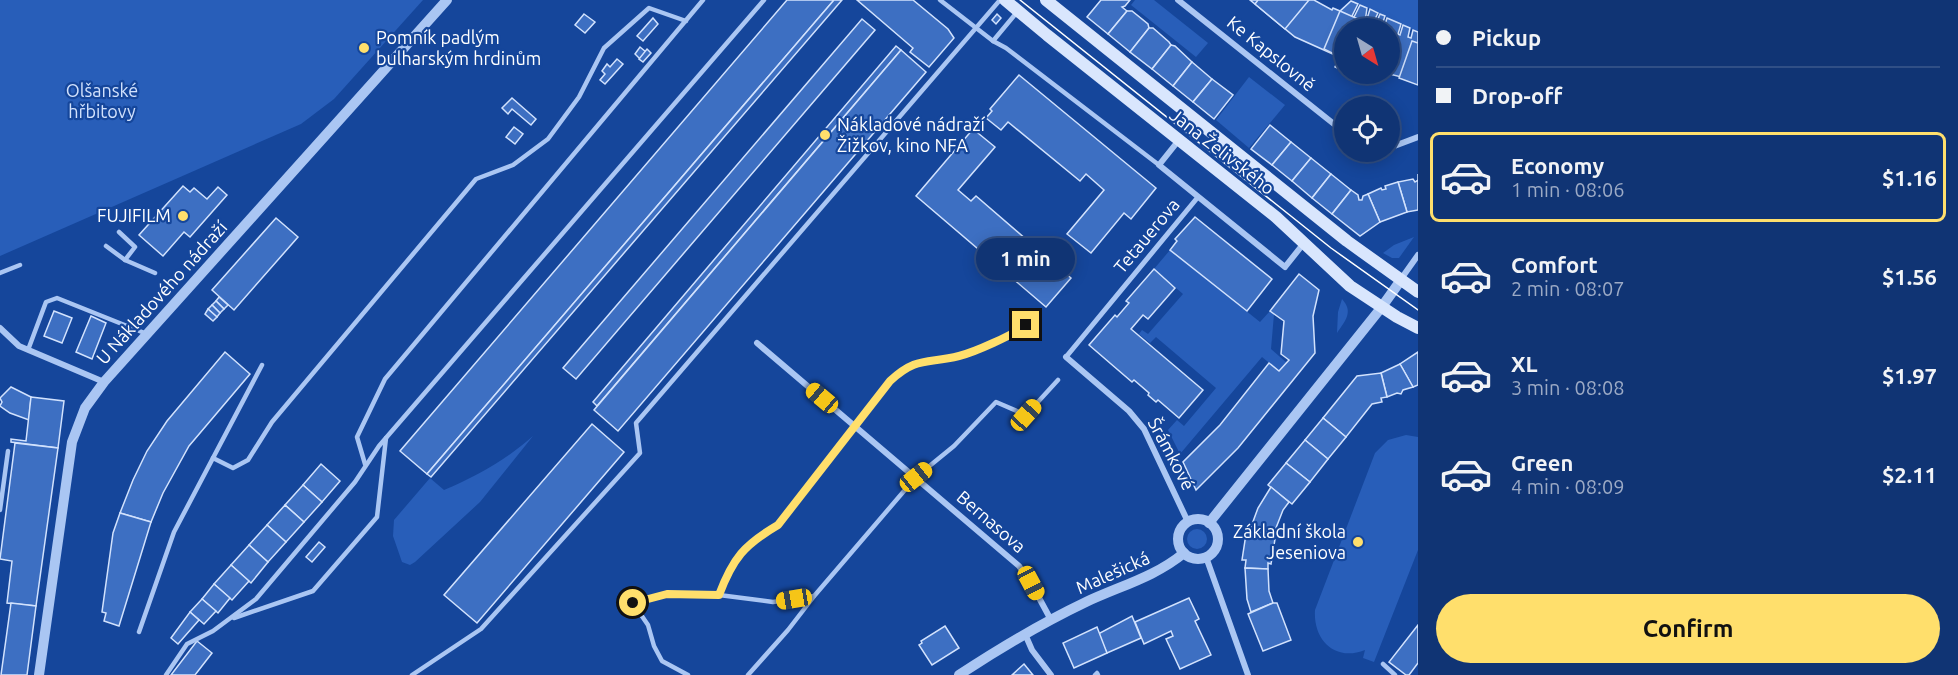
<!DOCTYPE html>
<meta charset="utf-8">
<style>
body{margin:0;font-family:Ubuntu,sans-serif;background:#1e3f7c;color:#f1f3f6;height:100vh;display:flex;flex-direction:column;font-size:22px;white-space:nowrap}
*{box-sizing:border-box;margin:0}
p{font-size:20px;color:#9caac5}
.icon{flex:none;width:33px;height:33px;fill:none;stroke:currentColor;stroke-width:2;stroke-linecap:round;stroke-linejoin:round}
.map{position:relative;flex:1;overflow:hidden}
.side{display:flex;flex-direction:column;background:#103474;width:540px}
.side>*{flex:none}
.top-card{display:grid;align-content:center;height:132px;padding:0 18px;background:#103474}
.needle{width:39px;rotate:143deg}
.fabs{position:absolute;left:1334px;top:18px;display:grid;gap:12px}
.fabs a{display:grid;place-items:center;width:66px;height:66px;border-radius:50%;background:#103474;box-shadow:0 3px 15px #0003,0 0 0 2px #304f86;font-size:30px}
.end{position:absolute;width:27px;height:27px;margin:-14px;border:8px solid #ffdf6c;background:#111;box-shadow:0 0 0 3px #111}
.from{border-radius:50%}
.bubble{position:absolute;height:42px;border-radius:21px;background:#103474;box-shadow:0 3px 15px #0003,0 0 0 2px #304f86;font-size:20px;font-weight:600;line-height:42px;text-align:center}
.car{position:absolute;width:18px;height:36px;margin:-18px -9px;border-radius:8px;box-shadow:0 0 4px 2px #0007;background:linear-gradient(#f5c518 24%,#345 0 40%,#f5c518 0 76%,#345 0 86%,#f5c518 0)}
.top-card b{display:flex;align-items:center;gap:21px;height:57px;font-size:22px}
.top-card b+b{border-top:2px solid #304f86}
.top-card i{width:15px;height:15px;background:#f1f3f6}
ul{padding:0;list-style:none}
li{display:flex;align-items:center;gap:18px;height:90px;margin:0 12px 9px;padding:0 6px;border:3px solid transparent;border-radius:9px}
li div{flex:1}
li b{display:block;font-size:22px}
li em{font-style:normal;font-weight:600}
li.selected{border-color:#ffdf6c}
li>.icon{width:54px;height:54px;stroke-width:1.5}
.cta{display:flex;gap:12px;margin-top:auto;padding:12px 18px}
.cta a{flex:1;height:69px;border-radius:36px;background:#ffdf6c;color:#111;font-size:24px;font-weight:600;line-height:69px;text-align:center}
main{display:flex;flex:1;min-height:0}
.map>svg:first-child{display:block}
</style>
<main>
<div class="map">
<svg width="1418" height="675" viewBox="0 0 1418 675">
<rect width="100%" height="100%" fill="#15469b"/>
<g fill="#285eb9">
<path d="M0 0H423L334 99 301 124 0 256Z"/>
<path d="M1135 0H1154L1208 43 1196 57 1131 5Z"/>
<path d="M1351 0H1418V32Z"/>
<path d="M1249 77 1285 105 1249 148 1216 120Z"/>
<path d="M1414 237 1399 258H1392L1383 253 1394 245Z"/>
<path d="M1170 250 1260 322 1270 311 1274 314 1271 349 1287 363 1279 371 1262 357 1180 454 1168 430 1177 420 1184 426 1216 388 1156 337 1150 343 1139 334 1142 330 1148 334 1183 294 1154 269Z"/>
<path d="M1342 299C1354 312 1345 321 1337 333L1338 312Z"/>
<path d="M1406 435 1418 437V550L1374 662 1363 658 1365 650C1335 662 1313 640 1315 610L1375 453 1388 440Z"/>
<path d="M533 436 480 502 415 562 410 565 402 562 393 536 394 520 430 478 444 490C477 476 506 460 533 436Z"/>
<circle cx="1197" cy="539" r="10"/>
</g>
<g fill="#3d6fc2" stroke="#d2e2fd" stroke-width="1.5">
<path d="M787 0H834L427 474 400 451Z"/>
<path d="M834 0H842L431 477 427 474Z"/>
<path d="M857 0H913L948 29 954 38 929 67 910 52 913 48Z"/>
<path d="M1101 0H1130L1125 6 1122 7 1127 11 1108 34 1087 17Z"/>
<path d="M1250 0H1314L1332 10 1333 8 1340 11 1351 1 1358 4 1352 16 1354 17 1360 5 1367 8 1365 22H1366L1370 9 1378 13 1372 25 1375 26 1380 14 1385 16 1381 28H1344V59L1295 37Z"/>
<path d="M1258 0H1309L1285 29 1255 4Z"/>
<path d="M1127 11H1132L1148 24 1149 28 1130 52 1108 34Z"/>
<path d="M1340 11 1376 27V28H1344V59L1324 49Z"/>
<path d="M584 14 595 22 585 33 575 25Z"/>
<path d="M997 14 1001 18 996 24 992 20Z"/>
<path d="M653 18 658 24 643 41 637 36Z"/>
<path d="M1387 18 1401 24 1398 34 1400 35 1403 25 1410 28 1408 37 1411 38 1413 30 1418 32V81L1389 74V28H1384Z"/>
<path d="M862 19 875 30 576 379 563 368Z"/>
<path d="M1149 28H1153L1169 42 1171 45 1152 69 1130 52Z"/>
<path d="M1412 41 1418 43V85L1399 78Z"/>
<path d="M1171 45 1175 46 1192 62 1173 86 1152 69Z"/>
<path d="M896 46 901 50 597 406 593 402Z"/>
<path d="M640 47 646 52 640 59 635 54Z"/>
<path d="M647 49 651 53 643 62 639 59Z"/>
<path d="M901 50 926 72 618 431 594 410Z"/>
<path d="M617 59 623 64 605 84 600 80 605 74 602 71 607 64 610 67Z"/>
<path d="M1339 59 1344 62V71L1335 67Z"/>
<path d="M1192 62 1212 79 1193 102 1173 86Z"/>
<path d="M1019 75 1156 188 1131 219 1124 213 1091 253 1067 234 1104 190 1086 174 1080 181 1008 122 1001 130 986 118 992 111 990 109Z"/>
<path d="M1212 79 1233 95 1214 119 1193 102Z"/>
<path d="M512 98 536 119 531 125 512 109 508 114 502 108Z"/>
<path d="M1270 125 1291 142 1272 165 1251 149Z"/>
<path d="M514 127 523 134 515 144 506 137Z"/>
<path d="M973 129 995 147 958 190 971 201 976 196 1071 278 1046 307 916 196Z"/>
<path d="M1291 142 1311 158 1292 181 1272 165Z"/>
<path d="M1311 158 1331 174 1312 198 1292 181Z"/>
<path d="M1331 174 1351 190 1332 214 1312 198Z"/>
<path d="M1418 174V210L1407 212 1398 182 1413 179 1415 182 1418 180Z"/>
<path d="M1398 182 1407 212 1380 222 1368 194 1381 188 1382 190 1386 189 1385 186Z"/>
<path d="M183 186 190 192 194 188 207 199 218 187 227 195 190 237 184 232 163 256 139 235Z"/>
<path d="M1351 190 1358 195 1359 200H1362L1363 196 1368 194 1380 222 1360 236 1332 214Z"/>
<path d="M1195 217 1272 279 1247 311 1170 250 1177 241 1175 239Z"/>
<path d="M276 218 298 237 234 310 212 290Z"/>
<path d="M1154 269 1175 288 1148 319 1143 315 1131 329 1203 390 1179 418 1158 400 1156 402 1148 395 1149 393 1134 380 1132 382 1089 345 1115 315 1117 317 1129 303 1126 301Z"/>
<path d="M1299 274 1319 290 1313 316 1315 353 1238 448 1196 490 1183 462 1220 425 1269 363 1279 371 1289 360 1281 354 1284 321 1270 311Z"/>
<path d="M219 297 228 305 224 309 216 301Z"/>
<path d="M216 301 224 309 220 313 212 305Z"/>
<path d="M212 305 220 313 217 317 208 309Z"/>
<path d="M208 309 217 317 213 321 205 314Z"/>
<path d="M54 311 72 318 62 343 44 336Z"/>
<path d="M91 316 106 323 92 359 76 352Z"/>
<path d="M225 352 250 374 189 446 163 493 151 522 120 513 133 480 147 451 167 421Z"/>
<path d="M1418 352V385L1413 387 1400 364Z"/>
<path d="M1400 364 1413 387 1403 390 1401 394 1397 393 1387 397 1381 373Z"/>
<path d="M1381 373 1387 397 1381 398 1382 402 1372 404 1346 437 1323 418 1357 376Z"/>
<path d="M11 387 31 397 29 420 10 413 0 406 2 402 0 398Z"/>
<path d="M31 397 64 401 58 448 11 442V439L26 441Z"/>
<path d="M1323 418 1346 437 1328 459 1305 440Z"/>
<path d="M592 424 624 452 477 623 444 595Z"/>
<path d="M1305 440 1328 459 1310 482 1286 463Z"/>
<path d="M15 443 58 448 36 606 7 603 12 561 0 559Z"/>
<path d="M1286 463 1310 482 1292 504 1268 485Z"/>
<path d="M321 464 340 481 322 502 303 485Z"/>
<path d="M303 485 322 502 304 522 285 505Z"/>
<path d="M1271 487 1289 502 1283 510 1274 533 1251 527 1258 508Z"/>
<path d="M285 505 304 522 286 542 267 525Z"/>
<path d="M120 513 151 522 119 626 104 621 106 613 102 612 113 533Z"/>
<path d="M267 525 286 542 268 562 249 545Z"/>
<path d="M1251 528 1273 533 1272 539H1275L1271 564 1268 563V569L1245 568 1246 560H1242L1246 534 1250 535Z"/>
<path d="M319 542 325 547 312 562 306 557Z"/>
<path d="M249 545 268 562 251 583 231 565Z"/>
<path d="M231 565 249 581 232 600 214 584Z"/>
<path d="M1245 568 1268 569 1269 591 1273 603 1251 612 1247 599Z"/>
<path d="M214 584 230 598 218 613 202 599Z"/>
<path d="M1189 598 1199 619 1195 621 1211 655 1180 669 1166 639 1173 636 1171 631 1144 644 1135 622Z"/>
<path d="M202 599 216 611 204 624 190 612Z"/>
<path d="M11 603 36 606 27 675H1Z"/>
<path d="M1273 603H1277L1291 640 1263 651 1248 614Z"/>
<path d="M190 612 199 620 178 644 171 638Z"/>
<path d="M1132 616 1141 638 1107 653 1098 634Z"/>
<path d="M1418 625V663L1409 675H1406L1389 662Z"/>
<path d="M945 626 959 648 932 665 919 645 922 643 921 641Z"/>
<path d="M1097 627 1107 653 1074 668 1063 643Z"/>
<path d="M197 641 212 653 195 675H171Z"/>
<path d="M1024 664 1033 675H1012Z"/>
</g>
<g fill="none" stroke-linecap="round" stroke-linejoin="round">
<g stroke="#aac6f3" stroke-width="4.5">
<path d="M940 0 993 41 1006 48 1159 165"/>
<path d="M993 41 1018 11"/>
<path d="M119 232 135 247 125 260"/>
<path d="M106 246 125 260 155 273"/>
<path d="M0 273 20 265"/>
<path d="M28 350 46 302 57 298 147 334"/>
<path d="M213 458 233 468 248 460 272 422 476 179 513 165 548 139 579 97 604 48 649 8 686 21"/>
<path d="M365 464 357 437 385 379 703 0"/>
<path d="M0 510 8 451"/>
<path d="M719 595 773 602 814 596"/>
<path d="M234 618 313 591 377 517 386 438"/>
<path d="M139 632 174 532 262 365"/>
<path d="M1383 664 1395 675"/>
<path d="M166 675 187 644 213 631 256 599 355 482 379 446 764 0"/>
<path d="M412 675 481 629 640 453 636 423 1000 0"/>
<path d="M688 675 662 661 654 646 648 625 633 603 667 594 719 595C734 558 744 546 778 525L890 381C917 357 927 364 959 356 975 353 1013 335 1026 325"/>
<path d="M748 675 788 630 815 595 916 477 954 446 996 402 1026 415 1058 380"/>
<path d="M1095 675 1097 673 1098 675"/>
</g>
<path stroke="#aac6f3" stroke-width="5" d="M1066 357 1198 197"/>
<g stroke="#aac6f3" stroke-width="6">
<path d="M1178 0 1344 132"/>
<path d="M1179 140 1159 165 1285 267 1304 243"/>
<path d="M1389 148 1418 137"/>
<path d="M1401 279 1418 255"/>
<path d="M0 328 19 346 104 382"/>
<path d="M757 343 1019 566 1031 583 1051 620"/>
<path d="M1066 357 1129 411 1144 429 1188 522"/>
<path d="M1206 557 1248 675"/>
<path d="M1025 634 1032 650 1051 675"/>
</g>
<g stroke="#aac6f3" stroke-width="10">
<circle cx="1198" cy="539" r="20"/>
<path d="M1209 523 1381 308 1401 280"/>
<path d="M39 675 72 442 85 408 104 382 447 0"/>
<path d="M959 675C1000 648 1042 623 1086 602 1120 586 1155 577 1184 553"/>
</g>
<g stroke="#d9e6fd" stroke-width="12">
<path d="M1005 0 1047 35 1276 217 1350 286 1397 317 1418 328"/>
<path d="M1046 0 1347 241 1418 292"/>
</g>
<path stroke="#fff" stroke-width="1.5" d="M1020 0 1331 248 1418 310"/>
</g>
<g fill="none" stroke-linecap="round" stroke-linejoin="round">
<path stroke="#ffdf6c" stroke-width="8" d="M633 603 667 594 719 595C733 558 744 545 778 525L890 381C917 356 927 364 959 356 975 352 1013 335 1026 325"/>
</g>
<g fill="#ffdf6c" stroke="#15469b" stroke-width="2">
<circle cx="364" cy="48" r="6"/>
<circle cx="825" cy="135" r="6"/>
<circle cx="183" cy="216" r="6"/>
<circle cx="1358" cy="542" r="6"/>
</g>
<g text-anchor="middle" stroke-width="4.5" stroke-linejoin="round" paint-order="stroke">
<g font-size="18" fill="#fff" stroke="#15469b" text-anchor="start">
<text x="376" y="44">Pomník padlým<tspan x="376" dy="21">bulharským hrdinům</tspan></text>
<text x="837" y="131">Nákladové nádraží<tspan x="837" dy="21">Žižkov, kino NFA</tspan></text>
<text x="171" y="222" text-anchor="end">FUJIFILM</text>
<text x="1346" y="538" text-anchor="end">Základní škola<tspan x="1346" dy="21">Jeseniova</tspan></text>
</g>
<g font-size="18" fill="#fff" stroke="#15469b">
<text transform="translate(1271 54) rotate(39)" y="6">Ke Kapslovně</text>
<text transform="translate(1222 152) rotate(38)" y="6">Jana Želivského</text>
<text transform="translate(1147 236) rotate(-50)" y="6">Tetauerova</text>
<text transform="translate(162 293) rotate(-48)" y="6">U Nákladového nádraží</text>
<text transform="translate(1171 454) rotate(62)" y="6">Šrámkové</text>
<text transform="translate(991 522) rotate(41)" y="6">Bernasova</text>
<text transform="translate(1113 573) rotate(-24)" y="6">Malešická</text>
</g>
<g font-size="18" fill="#d2e2fd" stroke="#15469b">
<text x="102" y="97">Olšanské<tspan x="102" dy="21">hřbitovy</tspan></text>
</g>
</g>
</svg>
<div class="fabs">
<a><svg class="needle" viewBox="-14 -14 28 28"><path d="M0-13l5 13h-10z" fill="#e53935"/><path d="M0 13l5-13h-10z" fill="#9caac5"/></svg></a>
<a><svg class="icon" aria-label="locate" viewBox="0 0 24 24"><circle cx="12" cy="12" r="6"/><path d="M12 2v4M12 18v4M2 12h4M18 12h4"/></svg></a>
</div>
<i class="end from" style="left:633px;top:603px"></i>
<i class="end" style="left:1026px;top:325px"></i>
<div class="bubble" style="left:976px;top:238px;width:99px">1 min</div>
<i class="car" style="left:822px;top:398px;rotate:310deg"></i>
<i class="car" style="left:1026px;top:415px;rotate:42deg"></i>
<i class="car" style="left:916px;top:477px;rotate:51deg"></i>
<i class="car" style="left:1031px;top:583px;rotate:152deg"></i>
<i class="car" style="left:794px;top:599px;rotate:261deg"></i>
</div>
<section class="side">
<div class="top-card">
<b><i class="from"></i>Pickup</b>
<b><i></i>Drop-off</b>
</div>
<ul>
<li class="selected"><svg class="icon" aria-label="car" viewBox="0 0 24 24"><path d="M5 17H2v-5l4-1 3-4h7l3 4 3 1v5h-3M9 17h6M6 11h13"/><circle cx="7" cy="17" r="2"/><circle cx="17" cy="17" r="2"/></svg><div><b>Economy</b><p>1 min · 08:06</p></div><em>$1.16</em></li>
<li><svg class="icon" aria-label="car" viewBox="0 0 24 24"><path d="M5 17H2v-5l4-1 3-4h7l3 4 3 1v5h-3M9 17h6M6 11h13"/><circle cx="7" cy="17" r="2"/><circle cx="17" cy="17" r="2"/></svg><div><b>Comfort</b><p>2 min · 08:07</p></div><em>$1.56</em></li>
<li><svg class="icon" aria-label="car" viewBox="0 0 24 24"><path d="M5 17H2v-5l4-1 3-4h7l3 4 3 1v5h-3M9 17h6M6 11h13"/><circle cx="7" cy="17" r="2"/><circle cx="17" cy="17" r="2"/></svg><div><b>XL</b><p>3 min · 08:08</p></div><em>$1.97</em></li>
<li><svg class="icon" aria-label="car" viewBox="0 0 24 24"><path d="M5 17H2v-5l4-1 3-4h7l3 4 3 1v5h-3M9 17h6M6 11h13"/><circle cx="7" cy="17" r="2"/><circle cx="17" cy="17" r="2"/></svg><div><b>Green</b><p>4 min · 08:09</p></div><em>$2.11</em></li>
</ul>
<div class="cta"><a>Confirm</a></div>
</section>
</main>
